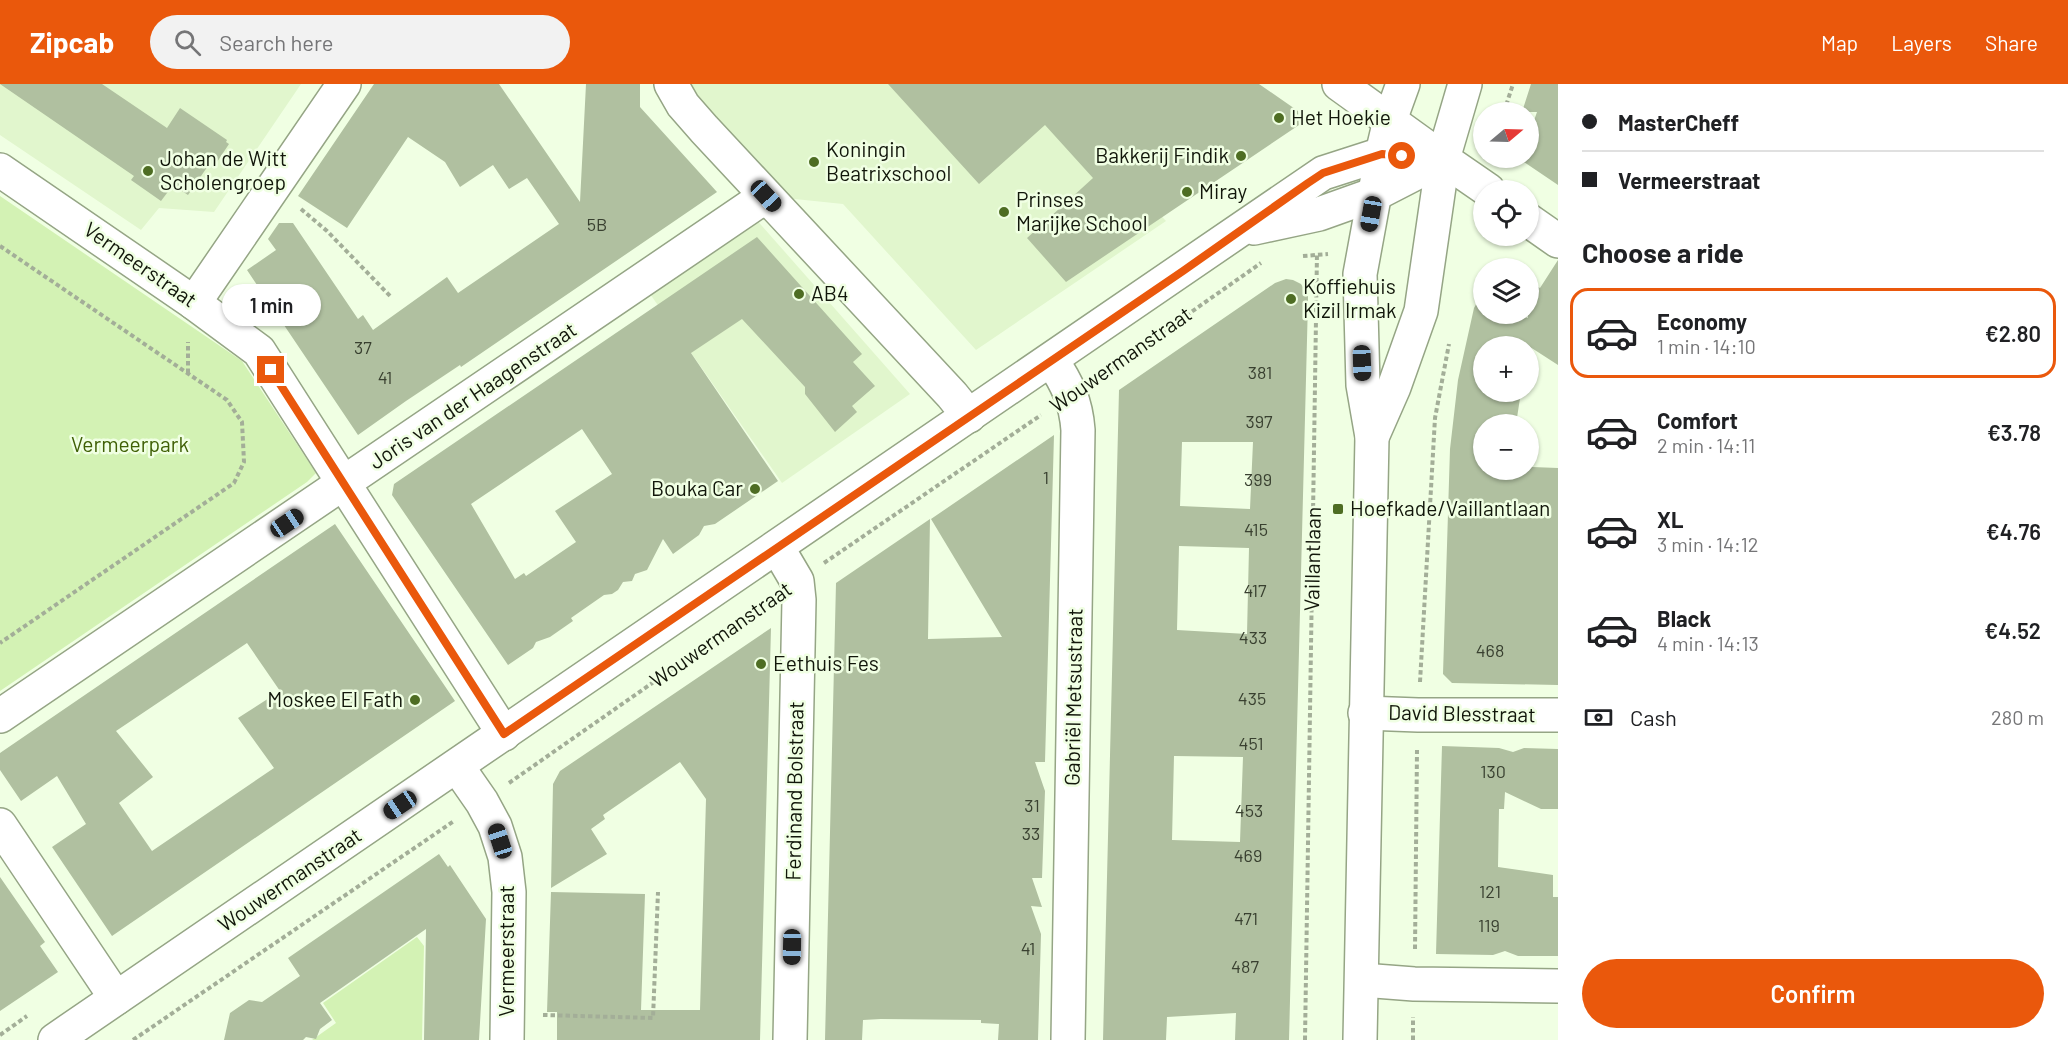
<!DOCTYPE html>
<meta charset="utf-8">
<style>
body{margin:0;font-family:Barlow,sans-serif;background:#f2f2f2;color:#202124;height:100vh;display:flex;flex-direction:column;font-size:22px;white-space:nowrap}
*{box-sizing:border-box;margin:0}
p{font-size:20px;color:#757577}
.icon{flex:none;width:33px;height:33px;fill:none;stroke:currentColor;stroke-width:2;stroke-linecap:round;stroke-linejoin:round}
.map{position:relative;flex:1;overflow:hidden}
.side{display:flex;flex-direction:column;background:#fff;width:510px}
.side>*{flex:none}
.guide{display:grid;align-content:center;height:132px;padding:0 24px;background:#fff}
.needle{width:39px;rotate:71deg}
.controls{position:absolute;left:1473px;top:18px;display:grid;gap:12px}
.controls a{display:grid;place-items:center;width:66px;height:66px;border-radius:50%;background:#fff;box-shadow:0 2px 4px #0004;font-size:30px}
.end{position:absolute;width:27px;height:27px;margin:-14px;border:8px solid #ea580c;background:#fff;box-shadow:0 0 0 3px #fff}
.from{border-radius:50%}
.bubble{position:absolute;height:42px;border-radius:21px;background:#fff;box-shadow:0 2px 4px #0004;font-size:20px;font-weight:600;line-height:42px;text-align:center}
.car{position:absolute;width:18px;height:36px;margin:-18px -9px;border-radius:8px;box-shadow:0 0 4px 2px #0007;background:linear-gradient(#222 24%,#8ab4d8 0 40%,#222 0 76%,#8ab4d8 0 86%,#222 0)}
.guide b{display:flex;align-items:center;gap:21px;height:57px;font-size:22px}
.guide b+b{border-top:2px solid #e0e0e0}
.guide i{width:15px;height:15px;background:#202124}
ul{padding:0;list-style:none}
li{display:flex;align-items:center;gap:18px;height:90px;margin:0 12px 9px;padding:0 12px;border:3px solid transparent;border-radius:18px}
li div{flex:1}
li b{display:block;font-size:22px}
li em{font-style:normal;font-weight:600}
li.selected{border-color:#ea580c}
li>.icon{width:54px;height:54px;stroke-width:1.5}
h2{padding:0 24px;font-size:27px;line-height:72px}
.pay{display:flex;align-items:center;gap:15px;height:66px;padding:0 24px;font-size:22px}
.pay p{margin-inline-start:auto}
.action{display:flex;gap:12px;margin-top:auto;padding:12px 24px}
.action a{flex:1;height:69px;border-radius:36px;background:#ea580c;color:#fff;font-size:24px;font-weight:600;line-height:69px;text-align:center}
header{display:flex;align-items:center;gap:36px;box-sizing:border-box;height:84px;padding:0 30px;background:#ea580c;color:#fff}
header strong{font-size:28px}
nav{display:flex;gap:33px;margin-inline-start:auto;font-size:21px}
.search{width:420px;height:54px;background:#f2f2f2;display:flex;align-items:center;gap:15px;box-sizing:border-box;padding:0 21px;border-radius:33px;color:#757577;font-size:22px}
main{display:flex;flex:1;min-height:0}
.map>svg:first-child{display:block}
</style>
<header>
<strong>Zipcab</strong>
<div class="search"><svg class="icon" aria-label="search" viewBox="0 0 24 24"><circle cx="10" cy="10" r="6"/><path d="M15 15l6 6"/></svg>Search here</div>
<nav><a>Map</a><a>Layers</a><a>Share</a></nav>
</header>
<main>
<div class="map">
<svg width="1558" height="956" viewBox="0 0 1558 956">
<rect width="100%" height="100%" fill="#f0ffe3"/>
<g fill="#e1f6cd">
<path d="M0 0H301L214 128 159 124 141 146 0 51Z"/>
<path d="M671 0H1071L1057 21 1166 137 976 266 843 120 766 112Z"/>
<path d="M755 134 910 310 782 399 641 197Z"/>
</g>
<g fill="#d3f2b4">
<path d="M0 112 242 277 316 389 307 398 0 607Z"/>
<path d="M417 853 424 862 422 956H312L336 939 323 919Z"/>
</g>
<g fill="#b0c0a0" fill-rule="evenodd">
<path d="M0 0H102L167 44 180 24 227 56 226 58 229 60 215 81 210 79 188 111 173 101 161 117 131 96 134 92Z"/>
<path d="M374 0H499L580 118 586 0H640V23L717 108 461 283 460 281 406 317 358 351 247 186 276 166 268 155 279 139H293L358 235 363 231 373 246 447 193 458 209 559 140 527 94 509 105 493 81 460 103 445 78 408 53 347 144 298 112Z"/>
<path d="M888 0H1259L1298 27 1299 41 1066 198 1027 154 1093 94 1045 41 979 100Z"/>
<path d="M1531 0H1558V101L1521 76 1522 74H1528V54L1537 28H1522Z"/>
<path d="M757 153 862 270 853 278 875 302 852 322 857 328 835 348 805 310V303L742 235 691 269 778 397 715 440 704 442 699 451 673 470 663 455 647 486 635 490 632 497 623 498 618 506 612 510 604 511 571 534 573 537 550 553 536 558 533 564 508 581 392 411 394 400ZM582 345 612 390 555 427 576 458 526 492 524 489 515 495 471 420Z"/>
<path d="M1558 176V281L1527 261V262H1484V308H1521L1516 340H1484V386H1528V347L1534 350 1532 383 1558 384V601L1452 599 1443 590 1450 365 1458 296 1474 224 1478 217 1484 219V230H1516L1528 234V197L1540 204Z"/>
<path d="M1286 195 1293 196 1301 200 1308 211V217L1289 956H1235L1236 929 1167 933 1166 956H1103L1119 306 1275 199ZM1182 358H1253L1250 425 1180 422ZM1179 462 1249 464 1247 550 1177 546ZM1174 672 1243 673 1240 758 1172 756Z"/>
<path d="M1054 351 1045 678H1035L1045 707 1042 794H1032L1042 823 1031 822 1041 850 1038 956H998L999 940 981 939V936L881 935 863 936 862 956H825L836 499 930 435 928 555 1002 553 931 435Z"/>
<path d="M335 440 455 617 112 852 52 763 86 740 57 692 21 717 0 686V669ZM247 559 280 607 238 634 274 684 152 767 119 719 153 693 116 647Z"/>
<path d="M771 544 760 956H557V928H547L551 808 645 810 641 926H700L706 715 680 678 603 731 605 735 591 745 607 770 551 804 553 700 560 687Z"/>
<path d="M1442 662 1499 664 1513 668 1524 664 1558 665V725H1541L1505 708 1504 725H1499L1498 783 1553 791V813H1558V872H1518L1505 867 1493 871 1436 870Z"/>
<path d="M439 770 448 783 450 781 486 835 479 956H424L426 845 320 919 332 936 320 945 316 955 306 953 303 956H224L230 929 249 916 262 918 300 892 288 874Z"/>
<path d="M0 793 45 858 40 862 58 888 0 927Z"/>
</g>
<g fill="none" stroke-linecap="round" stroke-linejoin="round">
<g stroke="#95a585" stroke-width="36">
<g id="minor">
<path d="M671 0 683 21 704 45 952 311 969 332"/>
<path d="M1443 75 1488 106"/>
<path d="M0 86 194 219 259 267 504 650"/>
<path d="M1528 136 1558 157"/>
<path d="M194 219 344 0"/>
<path d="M1052 277C1067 299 1076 318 1078 346L1068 956"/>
<path d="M777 463 797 497 799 516 790 956"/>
<path d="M1365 629 1418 631H1558"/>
<path d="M0 632 766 112"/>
<path d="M457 682 482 718 495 742 505 773 509 808 507 956"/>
<path d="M0 741 116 914"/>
<path d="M1362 896 1414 900 1558 902"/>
</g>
</g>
<g stroke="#95a585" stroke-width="36">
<g id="tertiary">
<path d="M1339 0 1443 75"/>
<path d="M1254 144 1319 130 1375 110 1443 75"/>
<path d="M55 956 1323 89 1382 70 1443 75"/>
</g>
</g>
<g stroke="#95a585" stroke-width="36">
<g id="secondary">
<path d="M1372 353 1394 303 1421 227 1443 75 1465 0"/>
<path d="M1360 956 1372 353 1363 301 1360 190 1382 70 1390 36 1403 0"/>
</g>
</g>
<g stroke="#a3ae98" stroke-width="4" stroke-dasharray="4.5 3" stroke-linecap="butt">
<path d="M1504 28 1513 0"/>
<path d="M301 125 327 147 392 214"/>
<path d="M0 162 227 316 242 338 244 378 234 399 0 559"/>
<path d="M1303 172 1328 170"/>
<path d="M188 289V258"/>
<path d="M1100 292 1261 179"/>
<path d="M824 479 1041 331"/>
<path d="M1420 598 1435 334 1449 260"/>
<path d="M509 699 764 521"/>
<path d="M1415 865 1417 666"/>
<path d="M543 931 653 934 658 808"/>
<path d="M0 951 27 932"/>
<path d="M133 956 454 737"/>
<path d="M1305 956 1317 169"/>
<path d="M1413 956V933"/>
</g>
<use href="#minor" stroke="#fff" stroke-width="33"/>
<use href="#tertiary" stroke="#fff" stroke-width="33"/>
<use href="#secondary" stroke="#fff" stroke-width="33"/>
</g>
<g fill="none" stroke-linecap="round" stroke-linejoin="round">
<path stroke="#ea580c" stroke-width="8" d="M271 286 504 650 1183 187 1308 99 1323 89 1382 70 1402 72"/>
</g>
<g fill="#4e6d23" stroke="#f0ffe3" stroke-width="2">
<circle cx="1279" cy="34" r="6"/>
<circle cx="1241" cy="72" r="6"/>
<circle cx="814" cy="78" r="6"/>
<circle cx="148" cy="87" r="6"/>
<circle cx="1187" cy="108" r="6"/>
<circle cx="1004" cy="128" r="6"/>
<circle cx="799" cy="210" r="6"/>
<circle cx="1291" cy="215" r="6"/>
<circle cx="755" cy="405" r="6"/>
<rect x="1332" y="419" width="12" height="12" rx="3"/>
<circle cx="761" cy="580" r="6"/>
<circle cx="415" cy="616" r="6"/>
</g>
<g text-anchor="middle" stroke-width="5" stroke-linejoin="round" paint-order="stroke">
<g font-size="18" fill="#394030">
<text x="597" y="147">5B</text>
<text x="363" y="270">37</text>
<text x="1260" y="295">381</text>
<text x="385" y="300">41</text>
<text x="1259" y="344">397</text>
<text x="1046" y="400">1</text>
<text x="1258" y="402">399</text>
<text x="1256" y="452">415</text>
<text x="1255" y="513">417</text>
<text x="1253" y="560">433</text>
<text x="1490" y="573">468</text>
<text x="1252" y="621">435</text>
<text x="1251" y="666">451</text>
<text x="1493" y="694">130</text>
<text x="1032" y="728">31</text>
<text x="1249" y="733">453</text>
<text x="1031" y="756">33</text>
<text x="1248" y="778">469</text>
<text x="1490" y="814">121</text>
<text x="1246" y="841">471</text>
<text x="1489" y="848">119</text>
<text x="1028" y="871">41</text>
<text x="1245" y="889">487</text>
</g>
<g font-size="21" fill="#11160a" stroke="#f0ffe3" text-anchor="start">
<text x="1291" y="41">Het Hoekie</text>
<text x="826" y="73">Koningin<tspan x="826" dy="24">Beatrixschool</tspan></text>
<text x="1229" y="79" text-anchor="end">Bakkerij Findik</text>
<text x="160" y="82">Johan de Witt<tspan x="160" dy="24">Scholengroep</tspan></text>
<text x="1199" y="115">Miray</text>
<text x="1016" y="123">Prinses<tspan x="1016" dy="24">Marijke School</tspan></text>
<text x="1303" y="210">Koffiehuis<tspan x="1303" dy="24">Kizil Irmak</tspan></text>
<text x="811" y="217">AB4</text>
<text x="743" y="412" text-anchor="end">Bouka Car</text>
<text x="1350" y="432">Hoefkade/Vaillantlaan</text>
<text x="773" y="587">Eethuis Fes</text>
<text x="403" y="623" text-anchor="end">Moskee El Fath</text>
</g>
<g font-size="21" fill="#11160a" stroke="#f0ffe3">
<text transform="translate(140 181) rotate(35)" y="7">Vermeerstraat</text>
<text transform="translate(1121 276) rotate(-35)" y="7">Wouwermanstraat</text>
<text transform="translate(473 312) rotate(-34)" y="7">Joris van der Haagenstraat</text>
<text transform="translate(1313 475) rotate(-89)" y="7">Vaillantlaan</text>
<text transform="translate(721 551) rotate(-35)" y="7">Wouwermanstraat</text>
<text transform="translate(1074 613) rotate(-89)" y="7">Gabriël Metsustraat</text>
<text transform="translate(1462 630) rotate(1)" y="7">David Blesstraat</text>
<text transform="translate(795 707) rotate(-89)" y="7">Ferdinand Bolstraat</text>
<text transform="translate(290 796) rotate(-34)" y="7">Wouwermanstraat</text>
<text transform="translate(507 867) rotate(-90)" y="7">Vermeerstraat</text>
</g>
<g font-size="21" fill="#3f6005" stroke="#f0ffe3">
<text x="130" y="368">Vermeerpark</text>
</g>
</g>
</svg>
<div class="controls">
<a><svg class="needle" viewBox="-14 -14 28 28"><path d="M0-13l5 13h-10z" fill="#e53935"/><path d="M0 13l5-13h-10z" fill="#757577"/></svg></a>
<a><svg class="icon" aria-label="locate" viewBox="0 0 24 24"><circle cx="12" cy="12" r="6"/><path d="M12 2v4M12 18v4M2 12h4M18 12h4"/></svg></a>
<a><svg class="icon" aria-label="layers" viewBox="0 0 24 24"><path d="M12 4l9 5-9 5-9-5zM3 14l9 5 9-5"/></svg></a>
<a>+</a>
<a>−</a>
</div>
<i class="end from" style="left:1402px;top:72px"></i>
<i class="end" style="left:271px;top:286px"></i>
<div class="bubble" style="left:222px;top:200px;width:99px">1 min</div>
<i class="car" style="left:766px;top:112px;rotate:137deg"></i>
<i class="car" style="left:1371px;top:130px;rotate:190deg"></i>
<i class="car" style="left:1362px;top:279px;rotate:178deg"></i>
<i class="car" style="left:287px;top:439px;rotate:56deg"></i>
<i class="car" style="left:400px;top:721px;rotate:236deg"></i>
<i class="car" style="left:500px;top:757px;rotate:342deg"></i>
<i class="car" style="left:792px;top:863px;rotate:181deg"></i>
</div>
<section class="side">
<div class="guide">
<b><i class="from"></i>MasterCheff</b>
<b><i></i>Vermeerstraat</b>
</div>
<h2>Choose a ride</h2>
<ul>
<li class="selected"><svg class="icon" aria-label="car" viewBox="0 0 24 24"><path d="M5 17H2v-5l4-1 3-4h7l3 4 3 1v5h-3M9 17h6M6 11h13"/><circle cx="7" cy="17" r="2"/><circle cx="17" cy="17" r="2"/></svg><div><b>Economy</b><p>1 min · 14:10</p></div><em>€2.80</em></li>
<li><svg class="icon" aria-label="car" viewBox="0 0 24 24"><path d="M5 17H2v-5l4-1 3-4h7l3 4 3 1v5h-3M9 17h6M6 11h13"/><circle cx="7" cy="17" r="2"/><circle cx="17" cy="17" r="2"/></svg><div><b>Comfort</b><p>2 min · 14:11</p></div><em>€3.78</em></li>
<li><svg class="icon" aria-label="car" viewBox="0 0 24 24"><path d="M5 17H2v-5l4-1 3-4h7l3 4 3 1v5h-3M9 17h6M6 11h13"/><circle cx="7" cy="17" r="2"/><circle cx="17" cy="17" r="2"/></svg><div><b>XL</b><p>3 min · 14:12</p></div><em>€4.76</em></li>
<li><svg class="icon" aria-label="car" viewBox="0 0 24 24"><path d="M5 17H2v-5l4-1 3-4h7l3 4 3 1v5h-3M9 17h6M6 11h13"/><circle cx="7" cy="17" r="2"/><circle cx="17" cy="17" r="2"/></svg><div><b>Black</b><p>4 min · 14:13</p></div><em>€4.52</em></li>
</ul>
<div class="pay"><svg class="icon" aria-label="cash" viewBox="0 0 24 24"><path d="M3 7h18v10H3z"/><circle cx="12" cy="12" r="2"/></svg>Cash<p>280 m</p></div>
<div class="action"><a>Confirm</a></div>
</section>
</main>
